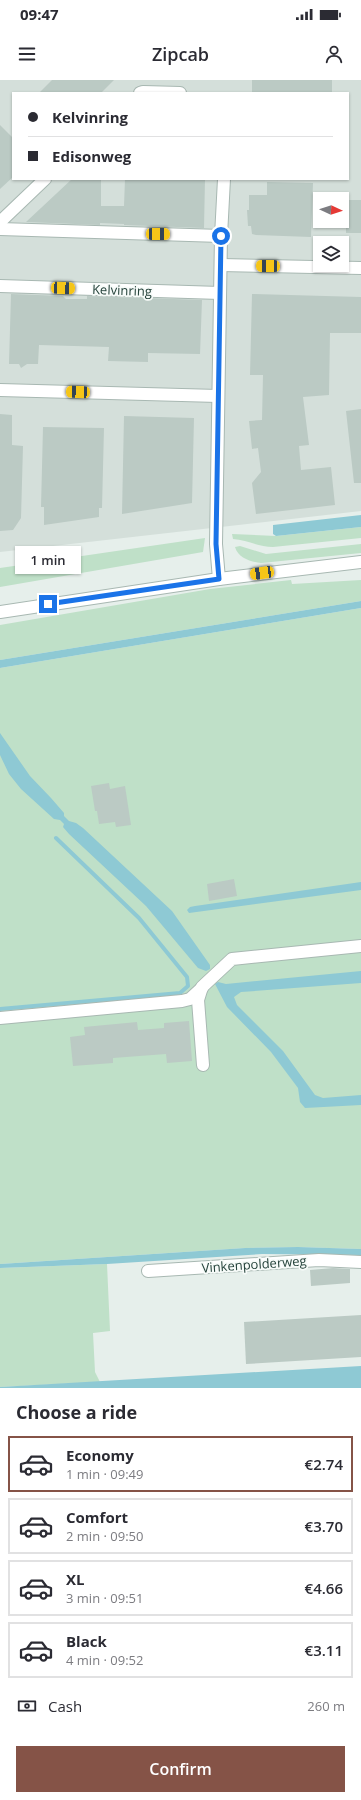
<!DOCTYPE html>
<meta charset="utf-8">
<style>
body{margin:0;font-family:"Open Sans",sans-serif;background:#f2f2f3;color:#2b2b33;height:100vh;display:flex;flex-direction:column;font-size:15px;white-space:nowrap}
*{box-sizing:border-box;margin:0}
p{font-size:13px;color:#7c7c81}
.icon{flex:none;width:22px;height:22px;fill:none;stroke:currentColor;stroke-width:2;stroke-linecap:round;stroke-linejoin:round}
.map{position:relative;height:1308px;overflow:hidden}
.panel{display:flex;flex-direction:column;background:#fff;flex:1}
.panel>*{flex:none}
.guide{position:absolute;left:12px;top:12px;width:337px;height:88px;border-radius:0px;box-shadow:0 1px 3px #0004;display:grid;align-content:center;height:88px;padding:0 16px;background:#fff}
.needle{width:26px;rotate:93deg}
.fabs{position:absolute;left:313px;top:112px;display:grid;gap:8px}
.fabs a{display:grid;place-items:center;width:36px;height:36px;border-radius:0px;background:#fff;box-shadow:0 1px 3px #0004;font-size:20px}
.end{position:absolute;width:18px;height:18px;margin:-9px;border:5px solid #1a73e8;background:#fff;box-shadow:0 0 0 2px #fff}
.from{border-radius:50%}
.bubble{position:absolute;height:28px;border-radius:0px;background:#fff;box-shadow:0 1px 3px #0004;font-size:13px;font-weight:600;line-height:28px;text-align:center}
.car{position:absolute;width:12px;height:24px;margin:-12px -6px;border-radius:5px;box-shadow:0 0 3px 1px #0007;background:linear-gradient(#f5c518 24%,#345 0 40%,#f5c518 0 76%,#345 0 86%,#f5c518 0)}
.guide b{display:flex;align-items:center;gap:14px;height:38px;font-size:15px}
.guide b+b{border-top:1px solid #e1e1e2}
.guide i{width:10px;height:10px;background:#2b2b33}
ul{padding:0;list-style:none}
li{display:flex;align-items:center;gap:12px;height:56px;margin:0 8px 6px;padding:0 8px;border:2px solid #e1e1e2;border-radius:0px}
li div{flex:1}
li b{display:block;font-size:15px}
li em{font-style:normal;font-weight:600}
li.current{border-color:#855347}
li>.icon{width:36px;height:36px;stroke-width:1.5}
h2{padding:0 16px;font-size:18px;line-height:48px}
.pay{display:flex;align-items:center;gap:10px;height:44px;padding:0 16px;font-size:15px}
.pay p{margin-inline-start:auto}
.button{display:flex;gap:8px;margin-top:auto;padding:8px 16px}
.button a{flex:1;height:46px;border-radius:0px;background:#855347;color:#fff;font-size:16px;font-weight:600;line-height:46px;text-align:center}
.status{display:flex;justify-content:space-between;align-items:center;height:28px;padding:0 20px;background:#fff;direction:ltr}
.status svg{height:11px;fill:currentColor}
header{display:flex;justify-content:space-between;align-items:center;height:52px;padding:0 16px;background:#fff;font-size:18px;font-weight:600}
.map>svg:first-child{display:block}
</style>
<div class="status"><b>09:47</b><svg viewBox="0 0 49 12"><path d="M0 12V9h3v3zM5 12V6h3v6zM10 12V3h3v9zM15 12V0h3v12zM26 1h20v11H26zM47 4h2v5h-2z"/></svg></div>
<header><svg class="icon" aria-label="menu" viewBox="0 0 24 24"><path d="M4 6h16M4 12h16M4 18h16"/></svg>Zipcab<svg class="icon" aria-label="person" viewBox="0 0 24 24"><circle cx="12" cy="8" r="4"/><path d="M4 21q1-7 8-7t8 7"/></svg></header>
<div class="map">
<svg width="361" height="1308" viewBox="0 0 361 1308">
<rect width="100%" height="100%" fill="#e6efeb"/>
<path fill="#d4dfda" fill-rule="evenodd" d="M0 0H361V431L0 472ZM13 13H348V99H13ZM320 119H342V141H320ZM320 163H342V185H320Z"/>
<g fill="#bfe0c8">
<path d="M361 447V458L273 467C259 467 247 460 233 459L232 454 276 456Z"/>
<path d="M205 458 203 472 0 507V488Z"/>
<path d="M361 464V473L261 483C251 482 238 478 235 467L240 466 266 474Z"/>
<path d="M291 500 292 504 361 500V521L0 580V545L210 509Z"/>
<path d="M361 528V1169L298 1167 245 1168 0 1184V588Z"/>
<path d="M107 1184 110 1251 93 1253 95 1292 100 1302 0 1307V1188Z"/>
</g>
<g fill="#8ec9d4">
<path d="M361 435V447L276 456 273 454V445Z"/>
<path d="M361 521V528L0 588V580Z"/>
<path d="M0 653 30 696 51 718 64 733V736L69 741 76 743 83 748 172 831 210 885V889L206 891 198 888 146 826 69 754 63 747 64 744 60 740 54 739 21 709 9 694 0 675Z"/>
<path d="M361 802V810L189 833 187 830 190 827 195 826Z"/>
<path d="M361 891V903L241 912 234 917 237 925 283 971 315 1015 323 1018 361 1015V1025L305 1028 300 1022 298 1008 271 972 227 927 215 904 218 902 226 904Z"/>
<path d="M298 1167 361 1169V1175L262 1174 107 1184 0 1188V1184L245 1168Z"/>
<path d="M361 1286V1308H0V1307Z"/>
</g>
<g fill="none" stroke-linecap="round" stroke-linejoin="round">
<path stroke="#8ec9d4" stroke-width="4" d="M0 929 180 913 188 906 187 897 139 838 56 758"/>
</g>
<g fill="#bbcac4">
<path d="M52 0H114L101 13H39Z"/>
<rect x="252" y="0" width="80" height="13"/>
<path d="M0 45 13 58V97L0 109Z"/>
<path d="M72 99H101V126H124L125 99H205L204 148 124 145V144L100 143V145L26 142Z"/>
<path d="M267 102 313 103 311 157 256 155 252 154 251 146H248L247 130H249V115H267Z"/>
<rect x="346" y="120" width="15" height="33"/>
<path d="M11 214 63 216 66 219H87V216L202 220 200 274 148 273V282L108 281 109 267 39 265 38 284H27L21 288 19 284H9Z"/>
<path d="M252 214 361 217V253H330L329 315 303 317 309 365 299 366 301 390 331 387 335 425 256 434 252 403 261 392 258 368 252 369 249 341 262 340 263 295H250Z"/>
<path d="M361 329V403H354L346 331Z"/>
<path d="M0 334 12 335V365L23 366 21 438 13 450 0 451Z"/>
<path d="M124 336 194 338 192 423 122 434Z"/>
<path d="M43 347 104 348 102 428H99V437L44 445V427H41Z"/>
<path d="M109 703 110 709 125 706 131 745 116 747 115 742 99 744 97 731H95L91 706Z"/>
<path d="M234 799 237 816 209 821 207 804Z"/>
<path d="M189 941 192 981 167 983 166 974 113 978V983L73 986 70 957 85 955 84 947 137 942 138 950 164 948V943Z"/>
<path d="M333 1188 350 1189V1203L311 1206 310 1190Z"/>
<path d="M361 1235V1277L246 1284 244 1242Z"/>
</g>
<g fill="none" stroke-linecap="round" stroke-linejoin="round">
<g stroke="#a8b8b2" stroke-width="14">
<g id="minor">
<path d="M140 13 143 12 180 13"/>
<path d="M0 142 45 99"/>
<path d="M0 149 221 156"/>
<path d="M221 185 361 188"/>
<path d="M0 206 220 213"/>
<path d="M0 310 218 316"/>
<path d="M219 499 216 464 221 156 224 99"/>
<path d="M0 532 219 499 361 482"/>
<path d="M0 938 182 921 190 919 202 908"/>
<path d="M203 985 198 920 202 907 232 879 361 866"/>
<path d="M148 1191 319 1180 361 1182"/>
</g>
</g>
<use href="#minor" stroke="#fff" stroke-width="12"/>
</g>
<g fill="none" stroke-linecap="round" stroke-linejoin="round">
<path stroke="#1a73e8" stroke-width="5" d="M48 524 219 499 216 464 221 156"/>
</g>
<g text-anchor="middle" stroke-width="3.5" stroke-linejoin="round" paint-order="stroke">
<g font-size="13" fill="#24423a" stroke="#f7fbf9">
<text transform="translate(122 210) rotate(2)" y="5">Kelvinring</text>
<text transform="translate(254 1184) rotate(-4)" y="5">Vinkenpolderweg</text>
</g>
</g>
</svg>
<div class="fabs">
<a><svg class="needle" viewBox="-14 -14 28 28"><path d="M0-13l5 13h-10z" fill="#e53935"/><path d="M0 13l5-13h-10z" fill="#7c7c81"/></svg></a>
<a><svg class="icon" aria-label="layers" viewBox="0 0 24 24"><path d="M12 4l9 5-9 5-9-5zM3 14l9 5 9-5"/></svg></a>
</div>
<i class="end from" style="left:221px;top:156px"></i>
<i class="end" style="left:48px;top:524px"></i>
<div class="bubble" style="left:15px;top:466px;width:66px">1 min</div>
<i class="car" style="left:158px;top:154px;rotate:91deg"></i>
<i class="car" style="left:268px;top:186px;rotate:271deg"></i>
<i class="car" style="left:63px;top:208px;rotate:92deg"></i>
<i class="car" style="left:78px;top:312px;rotate:272deg"></i>
<i class="car" style="left:262px;top:493px;rotate:262deg"></i>
<div class="guide">
<b><i class="from"></i>Kelvinring</b>
<b><i></i>Edisonweg</b>
</div>
</div>
<section class="panel">
<h2>Choose a ride</h2>
<ul>
<li class="current"><svg class="icon" aria-label="car" viewBox="0 0 24 24"><path d="M5 17H2v-5l4-1 3-4h7l3 4 3 1v5h-3M9 17h6M6 11h13"/><circle cx="7" cy="17" r="2"/><circle cx="17" cy="17" r="2"/></svg><div><b>Economy</b><p>1 min · 09:49</p></div><em>€2.74</em></li>
<li><svg class="icon" aria-label="car" viewBox="0 0 24 24"><path d="M5 17H2v-5l4-1 3-4h7l3 4 3 1v5h-3M9 17h6M6 11h13"/><circle cx="7" cy="17" r="2"/><circle cx="17" cy="17" r="2"/></svg><div><b>Comfort</b><p>2 min · 09:50</p></div><em>€3.70</em></li>
<li><svg class="icon" aria-label="car" viewBox="0 0 24 24"><path d="M5 17H2v-5l4-1 3-4h7l3 4 3 1v5h-3M9 17h6M6 11h13"/><circle cx="7" cy="17" r="2"/><circle cx="17" cy="17" r="2"/></svg><div><b>XL</b><p>3 min · 09:51</p></div><em>€4.66</em></li>
<li><svg class="icon" aria-label="car" viewBox="0 0 24 24"><path d="M5 17H2v-5l4-1 3-4h7l3 4 3 1v5h-3M9 17h6M6 11h13"/><circle cx="7" cy="17" r="2"/><circle cx="17" cy="17" r="2"/></svg><div><b>Black</b><p>4 min · 09:52</p></div><em>€3.11</em></li>
</ul>
<div class="pay"><svg class="icon" aria-label="cash" viewBox="0 0 24 24"><path d="M3 7h18v10H3z"/><circle cx="12" cy="12" r="2"/></svg>Cash<p>260 m</p></div>
<div class="button"><a>Confirm</a></div>
</section>
